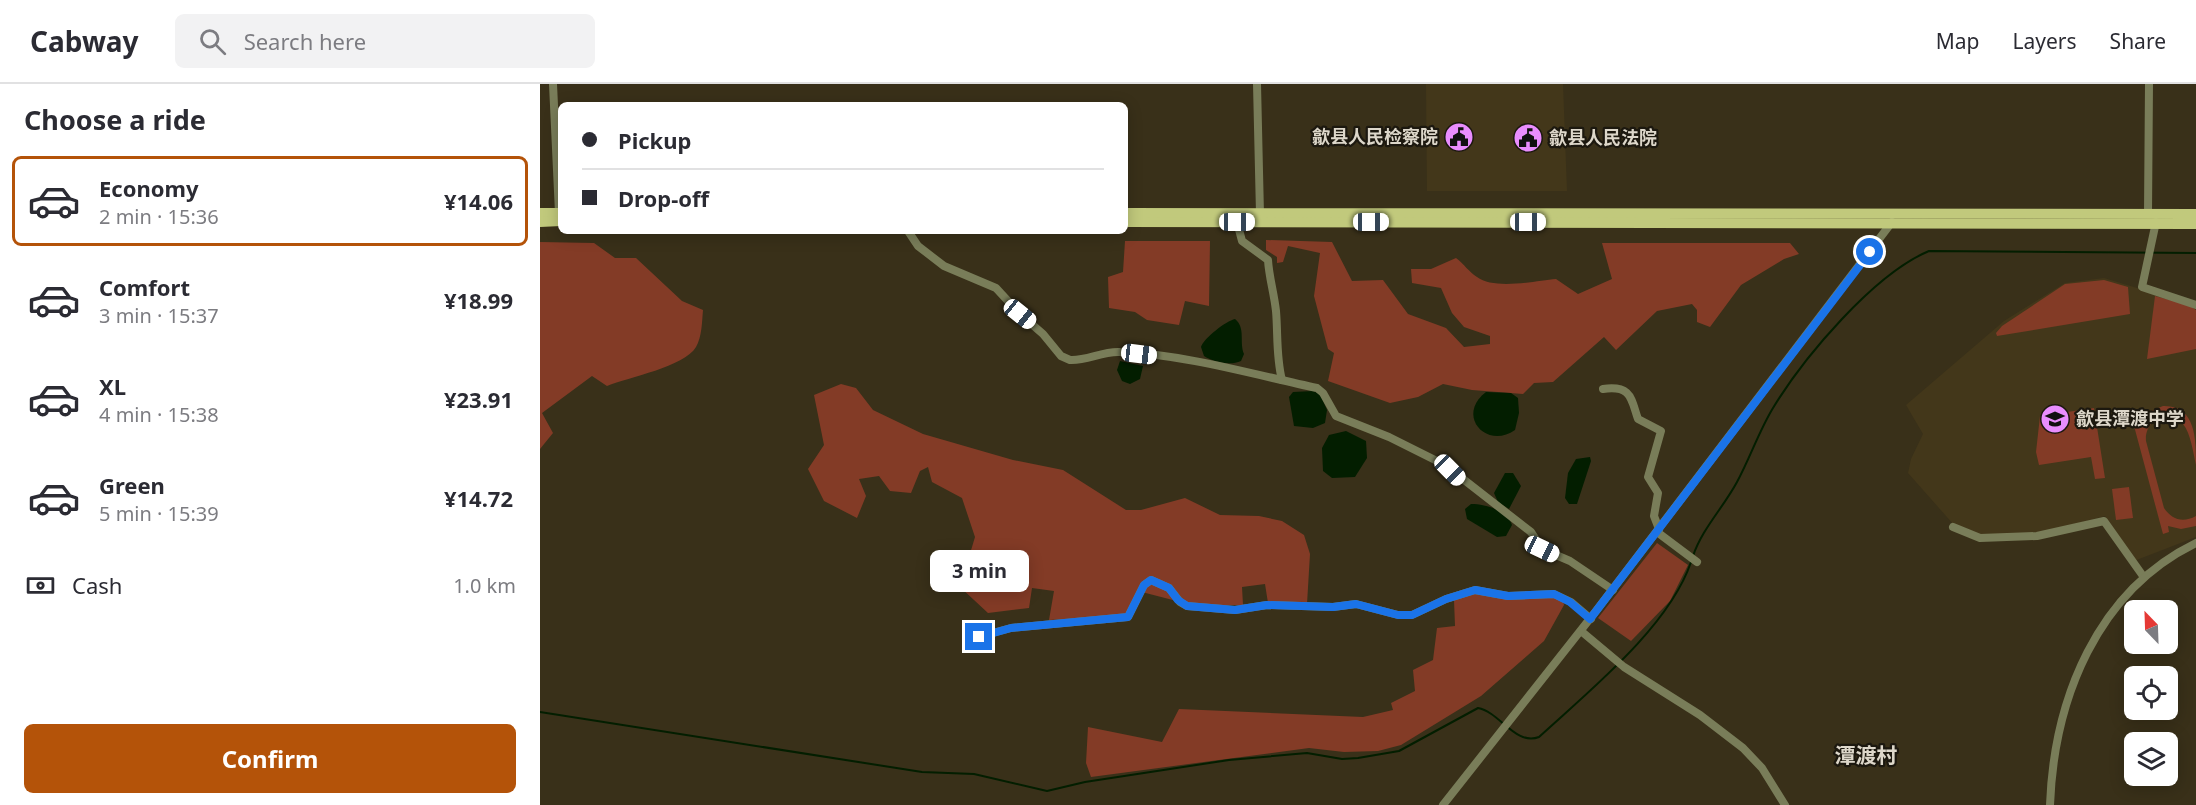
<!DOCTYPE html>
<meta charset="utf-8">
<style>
body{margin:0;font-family:"Noto Sans","Noto Sans SC",sans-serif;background:#f2f2f3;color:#2b2b33;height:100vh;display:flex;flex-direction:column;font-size:22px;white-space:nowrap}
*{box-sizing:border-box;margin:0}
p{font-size:20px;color:#7c7c81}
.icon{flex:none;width:33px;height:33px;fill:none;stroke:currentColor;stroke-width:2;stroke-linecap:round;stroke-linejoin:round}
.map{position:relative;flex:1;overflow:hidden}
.drawer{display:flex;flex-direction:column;background:#fff;width:540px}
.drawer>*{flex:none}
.top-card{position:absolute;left:18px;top:18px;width:570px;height:132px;border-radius:9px;box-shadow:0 3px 15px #0003;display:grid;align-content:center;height:132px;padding:0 24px;background:#fff}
.needle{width:39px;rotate:337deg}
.controls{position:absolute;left:1584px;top:516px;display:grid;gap:12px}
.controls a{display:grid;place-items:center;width:54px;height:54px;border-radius:9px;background:#fff;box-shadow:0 3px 15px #0003;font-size:30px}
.end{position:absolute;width:27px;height:27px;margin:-14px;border:8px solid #1a73e8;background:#fff;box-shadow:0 0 0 3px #fff}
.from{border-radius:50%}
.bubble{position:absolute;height:42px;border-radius:9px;background:#fff;box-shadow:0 3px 15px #0003;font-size:20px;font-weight:700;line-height:42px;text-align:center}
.car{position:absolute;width:18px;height:36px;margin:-18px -9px;border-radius:8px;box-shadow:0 0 4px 2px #0007;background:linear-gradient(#fff 24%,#345 0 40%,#fff 0 76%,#345 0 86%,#fff 0)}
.top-card b{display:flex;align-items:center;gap:21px;height:57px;font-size:22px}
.top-card b+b{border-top:2px solid #e1e1e2}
.top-card i{width:15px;height:15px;background:#2b2b33}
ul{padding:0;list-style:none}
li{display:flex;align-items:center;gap:18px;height:90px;margin:0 12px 9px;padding:0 12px;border:3px solid transparent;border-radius:9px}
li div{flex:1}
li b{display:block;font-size:22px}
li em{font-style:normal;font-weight:700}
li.on{border-color:#b45309}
li>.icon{width:54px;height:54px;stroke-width:1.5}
h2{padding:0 24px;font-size:27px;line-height:72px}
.pay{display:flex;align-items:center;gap:15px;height:66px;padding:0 24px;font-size:22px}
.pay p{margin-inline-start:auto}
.cta{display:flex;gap:12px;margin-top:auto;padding:12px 24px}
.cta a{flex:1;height:69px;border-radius:9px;background:#b45309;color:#fff;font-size:24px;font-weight:700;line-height:69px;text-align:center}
header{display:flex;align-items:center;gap:36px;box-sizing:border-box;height:84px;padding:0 30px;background:#fff;border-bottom:2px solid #e1e1e2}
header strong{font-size:28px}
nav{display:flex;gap:33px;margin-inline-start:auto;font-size:21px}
.search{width:420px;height:54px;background:#f2f2f3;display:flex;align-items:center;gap:15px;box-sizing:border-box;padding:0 21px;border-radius:9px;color:#7c7c81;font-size:22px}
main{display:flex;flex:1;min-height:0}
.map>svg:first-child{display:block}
</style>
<header>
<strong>Cabway</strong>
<div class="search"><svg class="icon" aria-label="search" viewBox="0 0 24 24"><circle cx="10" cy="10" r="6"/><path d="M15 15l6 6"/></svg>Search here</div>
<nav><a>Map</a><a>Layers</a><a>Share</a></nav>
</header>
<main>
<section class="drawer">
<h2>Choose a ride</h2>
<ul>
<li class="on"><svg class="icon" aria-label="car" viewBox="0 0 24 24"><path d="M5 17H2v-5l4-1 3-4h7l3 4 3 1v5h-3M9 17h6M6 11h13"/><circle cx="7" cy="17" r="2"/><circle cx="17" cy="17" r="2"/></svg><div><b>Economy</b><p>2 min · 15:36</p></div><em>¥14.06</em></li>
<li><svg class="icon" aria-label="car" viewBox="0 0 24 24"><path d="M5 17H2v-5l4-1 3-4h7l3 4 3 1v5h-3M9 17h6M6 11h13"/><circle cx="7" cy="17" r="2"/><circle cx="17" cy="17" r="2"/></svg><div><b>Comfort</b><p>3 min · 15:37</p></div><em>¥18.99</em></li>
<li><svg class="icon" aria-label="car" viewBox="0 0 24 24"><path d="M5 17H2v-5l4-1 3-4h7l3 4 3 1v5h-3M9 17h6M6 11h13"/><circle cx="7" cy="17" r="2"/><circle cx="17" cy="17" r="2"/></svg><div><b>XL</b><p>4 min · 15:38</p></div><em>¥23.91</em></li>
<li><svg class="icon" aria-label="car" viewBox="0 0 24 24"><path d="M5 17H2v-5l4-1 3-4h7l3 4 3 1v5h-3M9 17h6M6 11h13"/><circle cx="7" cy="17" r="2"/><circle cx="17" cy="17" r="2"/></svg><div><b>Green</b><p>5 min · 15:39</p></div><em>¥14.72</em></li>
</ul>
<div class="pay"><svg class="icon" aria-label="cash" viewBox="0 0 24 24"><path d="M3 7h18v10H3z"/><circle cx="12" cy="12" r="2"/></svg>Cash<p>1.0 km</p></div>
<div class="cta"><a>Confirm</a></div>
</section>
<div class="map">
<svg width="1656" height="721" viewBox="0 0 1656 721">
<rect width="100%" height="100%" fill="#393019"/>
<g fill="#43371a">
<path d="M886 0H1023L1027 107H887Z"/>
<path d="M1564 194 1650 220 1656 225V453L1594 477 1565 432 1506 448 1441 452 1414 441 1368 389 1371 375 1383 350 1366 321 1464 237 1525 199Z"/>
</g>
<g fill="#833b26">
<path d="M726 156 792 158 812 197 843 196 868 230 906 244 924 263 950 260V252L924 243 912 229 901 204 872 199 871 185H891L916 174C924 180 929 188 937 193 954 206 995 197 1016 195L1038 210 1072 195 1062 159H1250L1259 170 1244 175 1201 201 1170 243 1157 238V226L1152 220 1117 227 1076 266 1064 253 1013 298 994 299 983 310 932 306 903 300 878 313 850 319 788 297 794 269 788 265 774 212 780 169 748 162 743 178 737 179V173L726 166Z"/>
<path d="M585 157H670L669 222 645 217 639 241 607 236 595 228 569 224 568 193 583 188Z"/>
<path d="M0 158 54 159 75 174H96L142 217 163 226C162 237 162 253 156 263 144 283 89 293 67 302L52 292 2 329 13 349 0 365Z"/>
<path d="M1564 196 1588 203 1590 230 1457 252 1456 249 1462 242 1525 200Z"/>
<path d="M1615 212 1649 221 1656 226V265L1607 275Z"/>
<path d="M301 300 316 304 333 326 383 350 473 376 523 386 586 426H601L645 414 680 431 719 432 742 437 764 451 770 470 767 520 728 519 725 500 702 503 703 521H652L598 507 587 531 509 536 514 507 492 504 489 524 448 529 420 503 435 453 422 414 392 398 388 383 380 387 371 409 350 407 339 392 319 395 326 412 317 434 284 417 268 385 284 361 274 311Z"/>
<path d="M1623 322C1656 321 1656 355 1656 381 1653 368 1651 350 1643 340 1629 322 1604 336 1606 357L1624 424C1632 436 1643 439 1656 432V442L1641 445 1628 442 1629 448 1623 450 1590 327 1596 325 1600 338 1609 328Z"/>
<path d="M1554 324 1565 394 1555 395 1551 373 1499 381 1496 368 1500 332Z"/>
<path d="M1589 403 1593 434 1576 436 1572 405Z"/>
<path d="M1117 459 1148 481 1130 517 1091 557 1058 534Z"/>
<path d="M930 509 1007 511 1023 516 1024 521 1004 557 941 612 861 661 838 667 804 668 769 664 551 693 546 679 548 643 622 658 639 625 823 633 853 626 851 619 875 607 873 586 893 576 897 544 915 542 914 516Z"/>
</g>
<g fill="#031e00">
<path d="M695 235C706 244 699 258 704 270L701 277C690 282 673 278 664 272L661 263C664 254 686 237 695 235Z"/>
<path d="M580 277 603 282 600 295 590 300 582 297 577 286Z"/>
<path d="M773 307 780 310 787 326 785 339 773 344 754 342 749 313 753 308Z"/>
<path d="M946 308 971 309 978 314 979 329 975 346C947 366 915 332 946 308Z"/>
<path d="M806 347 826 357 827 374 815 393 792 394 783 387 782 364 789 351Z"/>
<path d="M1050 373 1051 377 1037 420H1029L1025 414 1028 389 1036 375Z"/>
<path d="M965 389H973L981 402 969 425 958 418 954 409Z"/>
<path d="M931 420C945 420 967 426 972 441L966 452 957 453 927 435 925 425Z"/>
</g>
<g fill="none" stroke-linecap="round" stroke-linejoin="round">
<g stroke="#031e00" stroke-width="2">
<path d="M1153 472C1162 445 1183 424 1197 398 1210 374 1219 347 1233 324 1264 273 1334 190 1389 167L1656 169"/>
<path d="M0 628 382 688 434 690 507 707 545 698 689 676 767 669 802 675 818 674 859 667 938 624C960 628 975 662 999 653 1049 607 1129 543 1151 478"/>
</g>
<g stroke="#797d59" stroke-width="8">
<path d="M13 0 19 129"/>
<path d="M717 0 720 130"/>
<path d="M1608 129 1609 0"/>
<path d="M697 138 702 157 728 176C729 193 734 209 736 227 738 250 736 273 742 296"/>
<path d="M1616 138 1602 203 1656 221"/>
<path d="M368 147 378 162 404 182 456 204 480 230 503 250 521 272 530 276C547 277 562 267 580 268 643 270 716 291 777 304L783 309 796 332 849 353 905 381 991 448 1002 465 1030 477 1073 506"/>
<path d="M1063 305C1092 301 1091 315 1098 335L1121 347 1108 393 1118 409 1114 432 1119 445"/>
<path d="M1413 443 1440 454 1497 452 1564 437 1603 492"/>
<path d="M1117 448 1157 478"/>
<path d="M1041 547 1084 583 1160 631 1203 664 1222 684 1245 721"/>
<path d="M427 556 471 544 588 533 604 501 611 496 629 504 640 518 647 522 695 526 727 521 793 523 816 520 858 531H872L906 515 935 506 968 512 1014 510 1031 518 1051 535"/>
<path d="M903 721 1056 527 1352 138"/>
<path d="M1510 721C1514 615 1557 507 1656 459"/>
</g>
<g stroke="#c1c97c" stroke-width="10">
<path d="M0 129H21"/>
<path d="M585 129 1656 130"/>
<path d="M0 138 21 137"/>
<path d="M585 138 1656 140"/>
</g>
</g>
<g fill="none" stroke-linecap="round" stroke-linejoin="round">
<path stroke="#1a73e8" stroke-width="8" d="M439 553 471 544 588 533 604 501 611 496 629 504 638 516 647 522 695 526 727 521 793 523 816 520 858 531H872L906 515 935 506 968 512 1014 510 1030 518 1050 535 1330 168"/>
</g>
<defs>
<g id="civic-disc" transform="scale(1.5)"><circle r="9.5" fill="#e98dfe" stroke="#1c180f"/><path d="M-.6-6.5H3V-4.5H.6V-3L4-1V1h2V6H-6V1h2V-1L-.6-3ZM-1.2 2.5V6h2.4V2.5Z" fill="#111"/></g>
<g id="school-disc" transform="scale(1.5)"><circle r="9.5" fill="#e98dfe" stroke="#1c180f"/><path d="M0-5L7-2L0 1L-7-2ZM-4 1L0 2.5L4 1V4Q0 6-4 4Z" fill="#111"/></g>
</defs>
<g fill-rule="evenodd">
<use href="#civic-disc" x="919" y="53"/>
<use href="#civic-disc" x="988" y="54"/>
<use href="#school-disc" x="1515" y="335"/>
</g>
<g text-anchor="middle" stroke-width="4.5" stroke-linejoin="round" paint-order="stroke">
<g font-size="18" font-weight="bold" fill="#ddd7ca" stroke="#1c180f" text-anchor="start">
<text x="898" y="59" text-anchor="end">歙县人民检察院</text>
<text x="1009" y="60">歙县人民法院</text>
<text x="1536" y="341">歙县潭渡中学</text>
</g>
<g font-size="21" font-weight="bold" fill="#ddd7ca" stroke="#1c180f">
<text x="1326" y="679">潭渡村</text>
</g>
</g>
</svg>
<div class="controls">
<a><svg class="needle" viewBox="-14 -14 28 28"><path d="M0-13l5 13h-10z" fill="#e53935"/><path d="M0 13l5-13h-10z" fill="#7c7c81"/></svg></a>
<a><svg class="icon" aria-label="locate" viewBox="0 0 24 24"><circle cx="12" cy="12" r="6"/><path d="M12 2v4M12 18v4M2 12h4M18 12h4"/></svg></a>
<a><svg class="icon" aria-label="layers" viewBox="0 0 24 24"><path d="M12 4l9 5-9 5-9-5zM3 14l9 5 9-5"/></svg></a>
</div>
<i class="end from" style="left:1330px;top:168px"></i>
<i class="end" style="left:439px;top:553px"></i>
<div class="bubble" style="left:390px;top:466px;width:99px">3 min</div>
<i class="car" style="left:697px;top:138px;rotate:90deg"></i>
<i class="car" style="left:831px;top:138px;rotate:90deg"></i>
<i class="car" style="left:988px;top:138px;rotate:90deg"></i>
<i class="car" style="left:480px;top:230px;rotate:129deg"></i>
<i class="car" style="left:599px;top:270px;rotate:97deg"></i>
<i class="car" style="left:910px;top:386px;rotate:135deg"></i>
<i class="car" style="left:1002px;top:465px;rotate:115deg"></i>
<div class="top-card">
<b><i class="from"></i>Pickup</b>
<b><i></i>Drop-off</b>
</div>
</div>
</main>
